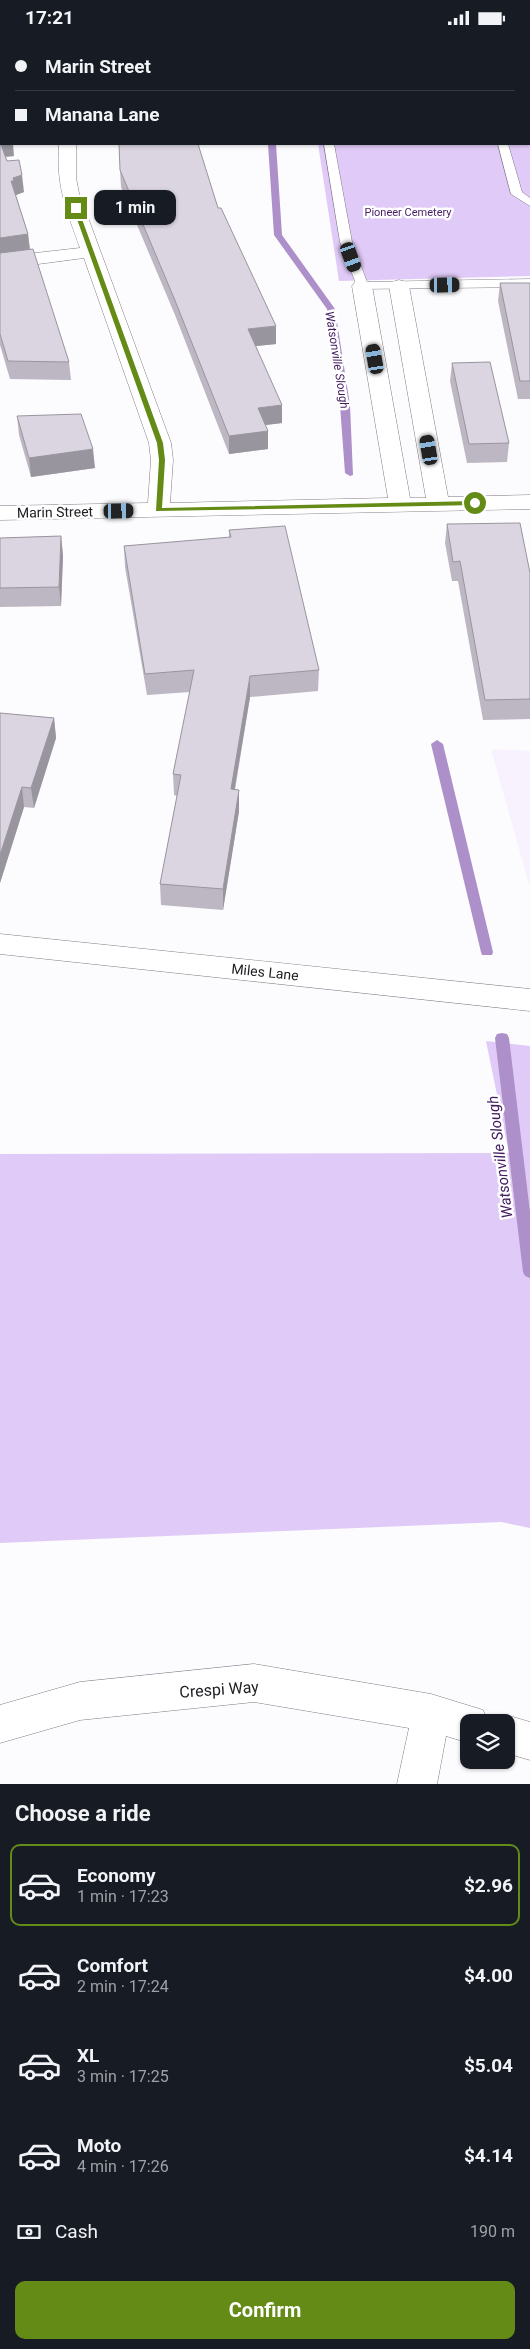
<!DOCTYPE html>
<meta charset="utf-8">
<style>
body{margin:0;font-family:Roboto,sans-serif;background:#20242c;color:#f1f3f6;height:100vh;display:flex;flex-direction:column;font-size:19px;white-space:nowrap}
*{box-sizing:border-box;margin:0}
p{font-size:16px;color:#9ea1a6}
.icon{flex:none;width:28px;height:28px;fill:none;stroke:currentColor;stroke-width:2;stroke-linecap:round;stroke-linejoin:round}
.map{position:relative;height:1749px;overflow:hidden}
.drawer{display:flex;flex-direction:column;background:#171b24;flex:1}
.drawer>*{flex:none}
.top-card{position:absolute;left:0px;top:0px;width:530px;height:110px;box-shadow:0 1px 4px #0004;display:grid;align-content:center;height:110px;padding:0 15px;background:#171b24}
.fabs{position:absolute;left:460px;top:1679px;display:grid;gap:10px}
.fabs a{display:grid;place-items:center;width:55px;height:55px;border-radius:10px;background:#171b24;box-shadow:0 1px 4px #0004;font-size:25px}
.end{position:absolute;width:22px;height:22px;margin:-11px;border:6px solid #648b16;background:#fff;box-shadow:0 0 0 2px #fff}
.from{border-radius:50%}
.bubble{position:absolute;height:35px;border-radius:10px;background:#171b24;box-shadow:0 1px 4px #0004;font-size:16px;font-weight:700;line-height:35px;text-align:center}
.car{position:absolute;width:15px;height:30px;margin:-15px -8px;border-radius:6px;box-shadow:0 0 4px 1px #0007;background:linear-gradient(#222 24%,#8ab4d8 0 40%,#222 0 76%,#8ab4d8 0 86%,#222 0)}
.top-card b{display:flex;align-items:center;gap:18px;height:48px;font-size:19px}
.top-card b+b{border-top:1px solid #363941}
.top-card i{width:12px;height:12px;background:#f1f3f6}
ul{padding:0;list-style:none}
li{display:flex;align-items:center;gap:15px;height:82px;margin:0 10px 8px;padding:0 5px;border:2px solid transparent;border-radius:10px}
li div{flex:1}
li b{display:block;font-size:19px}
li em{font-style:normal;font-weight:700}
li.active{border-color:#648b16}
li>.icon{width:45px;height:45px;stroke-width:1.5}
h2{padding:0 15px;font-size:22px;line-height:60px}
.pay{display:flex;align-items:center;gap:12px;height:55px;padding:0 15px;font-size:19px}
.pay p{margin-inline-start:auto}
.primary-button{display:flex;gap:10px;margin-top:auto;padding:10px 15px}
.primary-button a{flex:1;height:58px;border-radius:10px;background:#648b16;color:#fff;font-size:20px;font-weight:700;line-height:58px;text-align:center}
.status{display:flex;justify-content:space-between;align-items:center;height:35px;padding:0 25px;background:#171b24;direction:ltr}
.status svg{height:14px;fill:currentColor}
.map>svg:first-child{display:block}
</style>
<div class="status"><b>17:21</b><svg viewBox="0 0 49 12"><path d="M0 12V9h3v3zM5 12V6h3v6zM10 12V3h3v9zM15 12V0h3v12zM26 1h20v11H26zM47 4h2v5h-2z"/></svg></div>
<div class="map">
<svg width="530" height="1749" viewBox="0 0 530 1749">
<rect width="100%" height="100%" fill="#fcfbfd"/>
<path fill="#f8f2fe" d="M491 714 530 716V853Z"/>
<g fill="#e0caf7">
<path d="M301 0H530V241L339 246 318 109H529V1Z"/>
<path d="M486 1006 530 1011V1493L501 1487 0 1508V1119L509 1118Z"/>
</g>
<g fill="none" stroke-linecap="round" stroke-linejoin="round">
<g fill="#ad8fc9" fill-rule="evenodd">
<path d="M262 0H270V1H263Z"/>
<path d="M268 109H276L282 200 335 274 350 370 353 440 350 441 345 438 340 370 327 274 274 200Z"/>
<path d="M437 705 443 709 493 917 492 920H482L481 917 431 709Z"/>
<path d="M502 998 507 999 509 1003 530 1177V1243L525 1241 523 1237 495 1003 497 999Z"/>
</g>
<g stroke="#807b86" stroke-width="1">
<g id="service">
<rect x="309" y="0" width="10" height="1"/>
<path d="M468 0H478L479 1H469Z"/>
<rect x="529" y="39" width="1" height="6"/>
<rect x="529" y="100" width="1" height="6"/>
<path d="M324 109H334L352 207 367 247 530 244V252L358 254 340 207Z"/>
<path d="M498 109H508L522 157 530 163V171L511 159Z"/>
</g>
</g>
<g stroke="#807b86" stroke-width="1">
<g id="minor">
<rect x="64" y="0" width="16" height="1"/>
<path d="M59 109H76V143L79 158 171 408 173 425 170 468 388 463 352 251 355 247 362 245 369 247 372 251 410 463H426L389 251 392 247 399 245 406 247 409 251 448 462 530 460V474L0 485V471L148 468 151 425 149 408 84 223 0 234V222L80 213C66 173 56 152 59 109Z"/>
<path d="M0 899 530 954V976L0 919Z"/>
<path d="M254 1629 431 1659 483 1675 488 1688H469V1708L446 1701 437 1749H397L409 1693 254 1667 80 1685 0 1708V1670L80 1647Z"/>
<path d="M506 1680 530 1687V1725L506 1718V1688H491Z"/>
</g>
</g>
<use href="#service" fill="#fff" fill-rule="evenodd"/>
<use href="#minor" fill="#fff" fill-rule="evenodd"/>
</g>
<g fill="#bcb7c2">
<path d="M0 36 1 109 14 121 5 122 24 157 16 160 28 199 30 214 69 327 71 345 10 344 0 310Z"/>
<path d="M120 135 218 173 276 291V309L256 311 282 388 265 390 268 414 229 419 175 280 121 152Z"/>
<path d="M500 248H530V364H518L498 266Z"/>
<path d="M452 328 509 408 507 427 467 428 450 346Z"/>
<path d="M17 381 95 433 31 442 19 400Z"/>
<path d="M447 489 530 538V684L483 685 458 546H452L445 508Z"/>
<path d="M229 495 319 635 318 656 250 662 235 755 239 776 223 875 161 870 160 849 177 761 174 760 173 739 190 657 147 660 125 532 124 511 229 503Z"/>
<path d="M61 501 63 521 61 571 0 572V503Z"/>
<path d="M0 678 54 683 56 703 34 773 24 772 0 848Z"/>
</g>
<g fill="#99959e">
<rect x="0" y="2" width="1" height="17"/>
<path d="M0 105H1V109H13L14 121 1 122Z"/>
<path d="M22 140 24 157 16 160 11 146 13 143Z"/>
<path d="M28 199 30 217 0 221V203Z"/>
<path d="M276 291V309L248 312V294Z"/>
<path d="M282 370V388L258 391V373Z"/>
<path d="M268 396V414L229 419V401Z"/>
<path d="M93 414 95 433 31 442 29 423Z"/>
<path d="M61 501 63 521 61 571 59 552Z"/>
<path d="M250 641V662L231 775V754Z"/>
<path d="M54 683 56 703 34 773 31 753Z"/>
<path d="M22 752 24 772 0 848V820Z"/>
<path d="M239 755V776L223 875V854Z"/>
</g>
<g fill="#dbd5e1" stroke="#99959e">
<path d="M0 0H17V1H1V2H0Z"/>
<rect x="117" y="0" width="71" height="1"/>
<path d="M0 36 1 39V68L0 69Z"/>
<path d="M0 70 1 73V105H0Z"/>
<path d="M0 107 7 126 19 125 22 140 13 143 14 146H11L28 199 0 203Z"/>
<path d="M119 109H198L218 173H221L276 291 248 294 282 370 258 373 268 396 229 401 174 263 120 135Z"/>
<path d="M33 214 69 327 8 326 0 299V218Z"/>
<path d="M500 248H530V346H520Z"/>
<path d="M490 327 509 408 469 409 452 328Z"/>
<path d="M81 379 93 414 29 423 17 381Z"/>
<path d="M520 488 530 538V664L485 665 460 526 453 527 447 489Z"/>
<path d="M285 491 319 635 250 641 231 754 239 755 223 854 160 849 181 740 173 739 194 635 145 639 124 511 231 502 229 495Z"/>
<path d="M61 501 59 552 0 553V503Z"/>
<path d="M0 678 54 683 31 753 22 752 0 820Z"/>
</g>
<path fill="#648b16" d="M76 171 78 173 163 408 165 425 162 473 475 466 477 470 156 476 159 425 157 408 73 173Z"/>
<g text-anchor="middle" stroke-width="5" stroke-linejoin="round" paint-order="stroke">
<g font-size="11" fill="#4a2368" stroke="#fff">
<text x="408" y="181">Pioneer Cemetery</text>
</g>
<g font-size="12" font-style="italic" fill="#41195e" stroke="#fff">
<text transform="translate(337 325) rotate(81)" y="4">Watsonville Slough</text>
</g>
<g font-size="14" fill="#222024" stroke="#fff">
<text transform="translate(55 477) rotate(-1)" y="5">Marin Street</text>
<text transform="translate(265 937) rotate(6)" y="5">Miles Lane</text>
</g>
<g font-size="15" font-style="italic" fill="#41195e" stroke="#fff">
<text transform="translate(500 1122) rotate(-97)" y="5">Watsonville Slough</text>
</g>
<g font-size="16" fill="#222024" stroke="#fff">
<text transform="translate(219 1654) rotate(-4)" y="6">Crespi Way</text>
</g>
</g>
</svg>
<div class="fabs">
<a><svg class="icon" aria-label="layers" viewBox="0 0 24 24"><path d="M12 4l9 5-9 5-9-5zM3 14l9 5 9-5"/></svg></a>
</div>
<i class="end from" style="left:475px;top:468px"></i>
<i class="end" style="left:76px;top:173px"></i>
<div class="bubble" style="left:94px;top:155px;width:82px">1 min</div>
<i class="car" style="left:351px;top:222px;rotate:160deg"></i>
<i class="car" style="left:445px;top:250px;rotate:89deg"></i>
<i class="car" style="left:375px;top:324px;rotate:350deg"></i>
<i class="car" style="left:429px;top:415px;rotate:350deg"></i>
<i class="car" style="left:119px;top:476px;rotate:89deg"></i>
<div class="top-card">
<b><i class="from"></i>Marin Street</b>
<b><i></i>Manana Lane</b>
</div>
</div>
<section class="drawer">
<h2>Choose a ride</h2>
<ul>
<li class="active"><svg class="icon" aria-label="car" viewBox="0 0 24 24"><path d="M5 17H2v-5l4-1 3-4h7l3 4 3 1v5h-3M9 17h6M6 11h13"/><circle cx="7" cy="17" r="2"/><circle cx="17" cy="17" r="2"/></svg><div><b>Economy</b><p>1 min · 17:23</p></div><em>$2.96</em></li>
<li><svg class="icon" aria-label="car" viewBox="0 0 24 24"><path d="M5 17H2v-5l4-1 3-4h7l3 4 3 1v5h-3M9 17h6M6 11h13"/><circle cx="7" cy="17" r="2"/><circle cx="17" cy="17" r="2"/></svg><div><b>Comfort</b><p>2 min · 17:24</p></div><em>$4.00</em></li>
<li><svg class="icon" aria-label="car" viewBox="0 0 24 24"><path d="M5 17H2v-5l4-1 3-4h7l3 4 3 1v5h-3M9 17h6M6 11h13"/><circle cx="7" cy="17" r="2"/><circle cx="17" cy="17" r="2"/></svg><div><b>XL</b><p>3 min · 17:25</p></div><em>$5.04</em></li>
<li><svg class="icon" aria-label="car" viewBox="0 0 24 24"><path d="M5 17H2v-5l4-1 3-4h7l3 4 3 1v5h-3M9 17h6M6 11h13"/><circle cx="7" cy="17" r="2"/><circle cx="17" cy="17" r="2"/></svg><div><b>Moto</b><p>4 min · 17:26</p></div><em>$4.14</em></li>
</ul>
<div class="pay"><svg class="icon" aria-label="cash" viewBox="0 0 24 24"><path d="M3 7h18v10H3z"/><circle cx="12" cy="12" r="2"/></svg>Cash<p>190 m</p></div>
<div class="primary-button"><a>Confirm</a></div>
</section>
